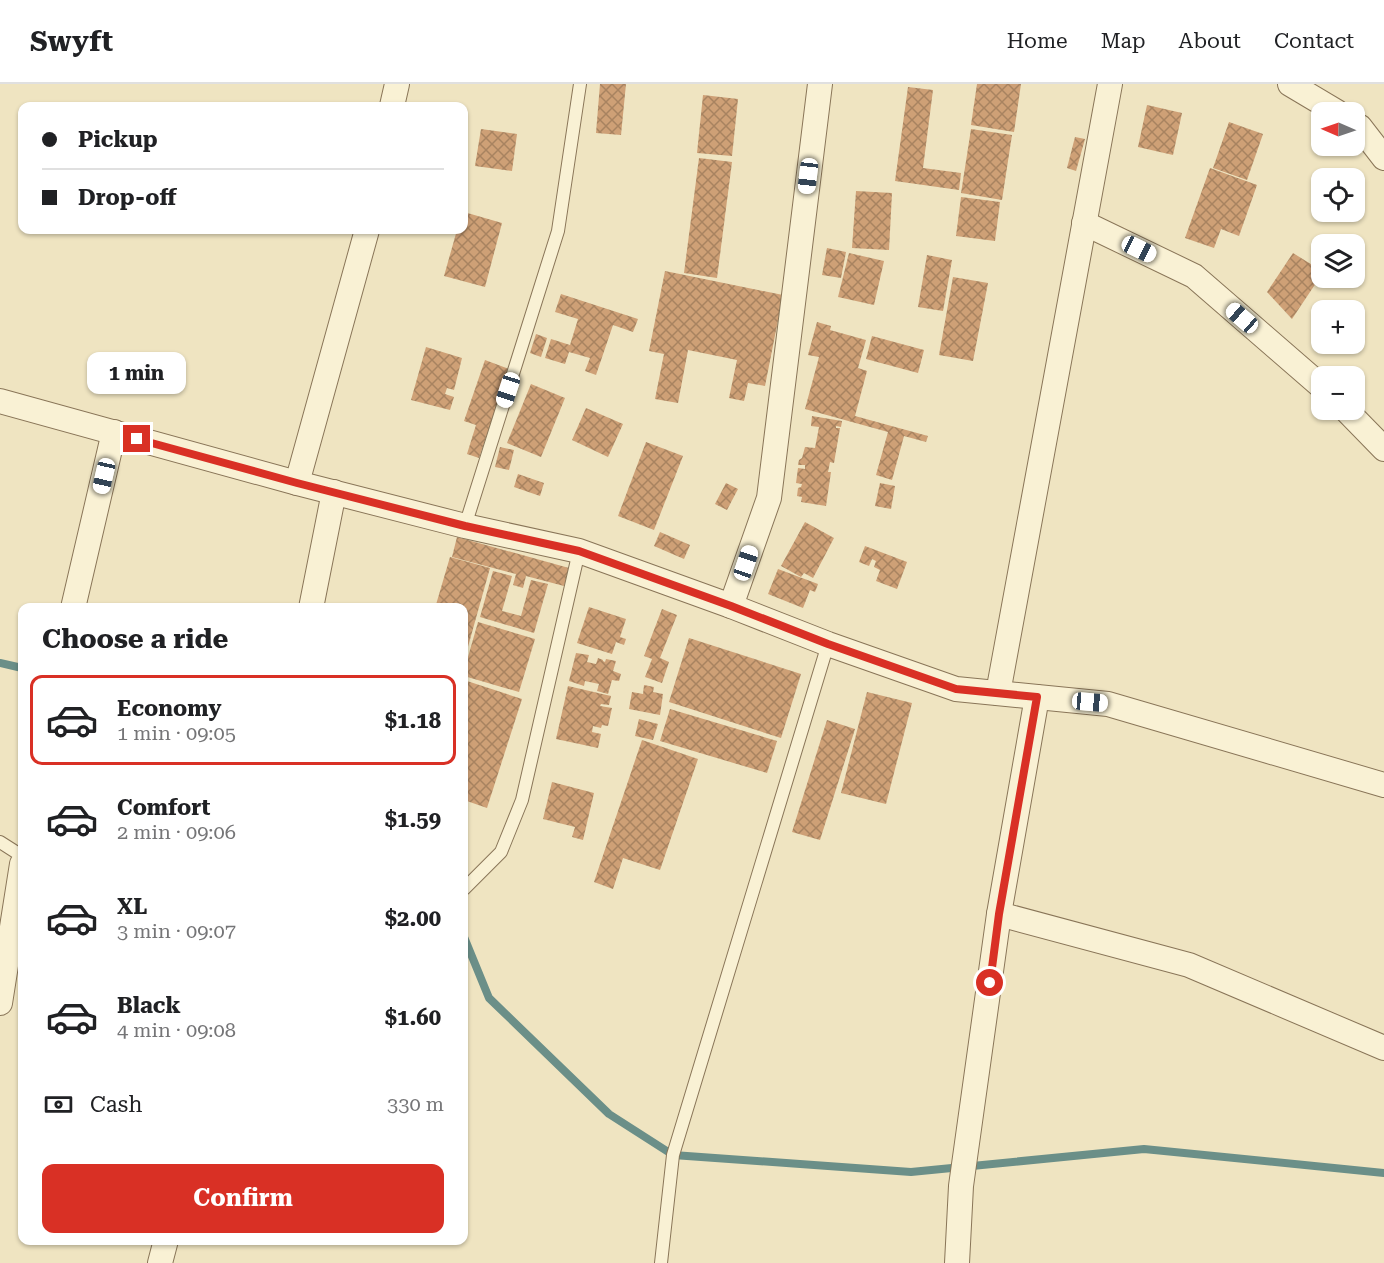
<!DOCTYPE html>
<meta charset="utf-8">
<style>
body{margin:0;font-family:"Roboto Serif",serif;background:#f2f2f2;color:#202124;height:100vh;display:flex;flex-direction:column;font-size:22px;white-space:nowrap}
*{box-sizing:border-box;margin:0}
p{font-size:20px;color:#757577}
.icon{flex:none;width:33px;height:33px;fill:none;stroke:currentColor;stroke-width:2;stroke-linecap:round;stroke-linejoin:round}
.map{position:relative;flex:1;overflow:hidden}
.sheet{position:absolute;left:18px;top:519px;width:450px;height:642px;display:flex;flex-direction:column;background:#fff;border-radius:12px;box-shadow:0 2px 4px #0004}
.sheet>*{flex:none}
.hud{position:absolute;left:18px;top:18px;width:450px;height:132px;border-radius:12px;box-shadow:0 2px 4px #0004;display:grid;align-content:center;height:132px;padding:0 24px;background:#fff}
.needle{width:39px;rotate:272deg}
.buttons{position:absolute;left:1311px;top:18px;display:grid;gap:12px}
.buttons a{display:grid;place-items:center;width:54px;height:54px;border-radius:12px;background:#fff;box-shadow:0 2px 4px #0004;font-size:30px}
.end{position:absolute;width:27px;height:27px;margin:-14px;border:8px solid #d93025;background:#fff;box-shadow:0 0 0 3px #fff}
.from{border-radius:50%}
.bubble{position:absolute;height:42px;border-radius:12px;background:#fff;box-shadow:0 2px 4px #0004;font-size:20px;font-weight:700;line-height:42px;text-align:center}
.car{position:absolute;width:18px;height:36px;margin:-18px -9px;border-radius:8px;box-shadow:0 0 4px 2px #0007;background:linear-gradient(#fff 24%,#345 0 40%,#fff 0 76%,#345 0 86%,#fff 0)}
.hud b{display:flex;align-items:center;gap:21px;height:57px;font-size:22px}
.hud b+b{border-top:2px solid #e0e0e0}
.hud i{width:15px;height:15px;background:#202124}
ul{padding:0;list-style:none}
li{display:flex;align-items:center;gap:18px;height:90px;margin:0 12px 9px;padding:0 12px;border:3px solid transparent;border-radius:12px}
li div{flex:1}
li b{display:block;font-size:22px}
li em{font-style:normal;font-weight:700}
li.current{border-color:#d93025}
li>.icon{width:54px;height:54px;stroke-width:1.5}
h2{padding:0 24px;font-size:27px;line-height:72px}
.pay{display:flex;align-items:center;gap:15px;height:66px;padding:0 24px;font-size:22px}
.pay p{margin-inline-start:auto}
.cta{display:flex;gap:12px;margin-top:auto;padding:12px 24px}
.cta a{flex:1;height:69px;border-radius:12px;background:#d93025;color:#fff;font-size:24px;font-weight:700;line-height:69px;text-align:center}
header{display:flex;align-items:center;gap:36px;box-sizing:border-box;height:84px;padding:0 30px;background:#fff;border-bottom:2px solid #e0e0e0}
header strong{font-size:28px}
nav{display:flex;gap:33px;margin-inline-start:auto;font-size:21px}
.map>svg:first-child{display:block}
</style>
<header>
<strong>Swyft</strong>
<nav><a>Home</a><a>Map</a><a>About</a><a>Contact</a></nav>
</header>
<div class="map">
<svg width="1384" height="1179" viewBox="0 0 1384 1179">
<defs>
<pattern id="building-cross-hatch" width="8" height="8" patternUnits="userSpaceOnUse" patternTransform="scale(1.5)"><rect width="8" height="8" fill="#cea076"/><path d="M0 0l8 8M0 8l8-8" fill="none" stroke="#a88360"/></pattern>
</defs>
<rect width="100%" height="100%" fill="#efe4c1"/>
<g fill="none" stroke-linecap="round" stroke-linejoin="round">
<g stroke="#6b8f88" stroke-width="8">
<path d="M0 579 22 584"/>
<path d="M464 853 489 914 609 1030 673 1071 911 1088 1144 1065 1384 1089"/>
</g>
</g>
<g fill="url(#building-cross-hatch)">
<path d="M600 0H626L621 51 596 49Z"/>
<path d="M977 0H1021L1014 48 971 41Z"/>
<path d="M908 3 933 6 923 84 961 89 959 106 895 97Z"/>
<path d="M703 11 738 15 732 72 697 69Z"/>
<path d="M1147 21 1182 29 1173 71 1138 63Z"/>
<path d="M1229 38 1263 50 1247 96 1213 84Z"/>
<path d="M481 45 517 50 512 87 475 82Z"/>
<path d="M971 45 1012 51 1002 116 961 109Z"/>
<path d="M1075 53 1085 55 1076 87 1067 84Z"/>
<path d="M699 74 732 78 717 194 684 189Z"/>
<path d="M1210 84 1257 101 1239 152 1221 145 1214 164 1185 154Z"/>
<path d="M856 107 892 109 889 166 852 164Z"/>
<path d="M961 113 1000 118 995 157 956 152Z"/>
<path d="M464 128 502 139 485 203 444 192 457 146H464Z"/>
<path d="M827 164 846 168 841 194 822 191Z"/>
<path d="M849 169 884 177 874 221 838 213Z"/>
<path d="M1293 169 1322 187V190L1292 235 1267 208Z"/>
<path d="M927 171 952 176 943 227 918 223Z"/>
<path d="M665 187 783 211 765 302 748 299 744 317 729 314 737 276 688 266 678 319 655 315 664 270 649 267Z"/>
<path d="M953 193 988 199 973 277 939 271Z"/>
<path d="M561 210 638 235 633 248 613 241 596 291 585 287 590 274 569 268 565 280 545 274 551 255 570 261 578 235 555 228Z"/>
<path d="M817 238 831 242 830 246 866 256 858 284 867 287 855 332 928 352 926 358 904 352 892 396 876 391 888 348 805 325 819 273 808 271Z"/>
<path d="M536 250 547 254 541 273 530 269Z"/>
<path d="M872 252 924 266 918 289 866 275Z"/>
<path d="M426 263 462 274 454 306 447 304 445 310 454 313 450 326 411 316Z"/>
<path d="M485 276 509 285 479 374 467 370 476 341 464 337Z"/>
<path d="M531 300 565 314 541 373 507 359Z"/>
<path d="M586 324 623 340 608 373 572 356Z"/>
<path d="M812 332 842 337 841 343 836 342V344H840L834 379 830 378 828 388H831L826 422 801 418 802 413 797 412 798 404 801 403 802 400 796 399 798 384 805 385V381H798L799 376 802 374 805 363 815 364 819 343 811 342Z"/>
<path d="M646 358 683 372 654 446 618 432Z"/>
<path d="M500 363 514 366 509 386 495 383Z"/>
<path d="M518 390 544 399 540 412 514 403Z"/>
<path d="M726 399 738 405 727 426 715 420Z"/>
<path d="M880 399 895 402 891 425 875 422Z"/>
<path d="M805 438 834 454 813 494 804 489 801 493 781 482Z"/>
<path d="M660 448 690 461 684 475 654 462Z"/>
<path d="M457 453 569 484 564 502 526 492 523 504 513 501 516 490 452 473Z"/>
<path d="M865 462 907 478 897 505 876 497 880 486 874 483 876 477 872 475 869 482 859 478Z"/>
<path d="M450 473 490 484 464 577V524H435Z"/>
<path d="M778 485 818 500 815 508 810 506 803 524 768 510Z"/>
<path d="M493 487 512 492 502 527 521 532 531 496 548 500 534 549 480 533Z"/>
<path d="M589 523 626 535 620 553 626 555 624 561 616 558 612 570 577 559Z"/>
<path d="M662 525 677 531 660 574 669 578 662 599 645 593 652 575 644 572Z"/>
<path d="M478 538 535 555 519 608 464 592V587Z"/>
<path d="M689 554 801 590 781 654 669 618Z"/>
<path d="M576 569 589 571 587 578 596 580 598 574 603 576V577L605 578 606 575 616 577 613 587 621 590 619 597 612 596 608 610 597 607 599 600 585 597 584 602 569 597Z"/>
<path d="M464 596 522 615 487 724 464 716Z"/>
<path d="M644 601 654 603 653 608 663 610 660 631 629 625 632 608 643 610Z"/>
<path d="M568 602 611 612 609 621 601 620 600 622 612 624 608 642 602 641 601 644 593 642 592 648 601 650 598 664 556 655Z"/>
<path d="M867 608 912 619 886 720 841 709Z"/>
<path d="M670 625 777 657 767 689 660 657Z"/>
<path d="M639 635 658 640 653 656 635 652Z"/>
<path d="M827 636 855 645 820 756 792 748Z"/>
<path d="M642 656 698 675 660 786 623 774 613 805 594 798Z"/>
<path d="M552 698 594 709 583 756 572 753 575 743 543 735Z"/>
</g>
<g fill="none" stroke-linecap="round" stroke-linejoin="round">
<g stroke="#897558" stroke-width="14">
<g id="service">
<path d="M465 442 558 147 580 0"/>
<path d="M0 758 22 772"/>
<path d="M464 805 501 768 522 716 579 467"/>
<path d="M661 1179 673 1071 828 560"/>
</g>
</g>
<g stroke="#897558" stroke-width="26">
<g id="minor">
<path d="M1290 0 1337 28"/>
<path d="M392 22 397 0"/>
<path d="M1354 40 1360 43 1384 74"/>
<path d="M1084 139 1194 192 1322 303"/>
<path d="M0 317 297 399 465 442 579 467 731 522 828 560 956 605 1108 620 1384 701"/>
<path d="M1346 326 1384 365"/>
<path d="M297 399 367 146"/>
<path d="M731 522 769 414 820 0"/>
<path d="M73 524 114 348"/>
<path d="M311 524 334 408"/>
<path d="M998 609 1110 0"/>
<path d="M999 830 1189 881 1384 964"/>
<path d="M0 919 22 780"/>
<path d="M160 1179 166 1156"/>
<path d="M957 1179 961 1102 999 830 1037 613"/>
</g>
</g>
<use href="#service" stroke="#f9f1d4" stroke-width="12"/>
<use href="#minor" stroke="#f9f1d4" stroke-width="24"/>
</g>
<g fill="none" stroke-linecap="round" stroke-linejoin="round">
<path stroke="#d93025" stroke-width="8" d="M137 355 297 399 465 442 579 467 731 522 828 560 956 605 1037 613 999 830 990 899"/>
</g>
</svg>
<div class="buttons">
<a><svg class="needle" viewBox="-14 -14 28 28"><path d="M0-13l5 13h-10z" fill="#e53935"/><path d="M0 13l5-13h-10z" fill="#757577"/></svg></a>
<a><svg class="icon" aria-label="locate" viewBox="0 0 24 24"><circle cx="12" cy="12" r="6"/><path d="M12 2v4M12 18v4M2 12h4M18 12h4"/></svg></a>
<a><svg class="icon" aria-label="layers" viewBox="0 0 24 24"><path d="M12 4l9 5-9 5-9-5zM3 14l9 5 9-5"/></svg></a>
<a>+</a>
<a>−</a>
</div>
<i class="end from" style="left:990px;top:899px"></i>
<i class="end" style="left:137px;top:355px"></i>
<div class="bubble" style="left:87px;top:268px;width:99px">1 min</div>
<i class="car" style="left:808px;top:92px;rotate:187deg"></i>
<i class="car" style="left:1139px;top:165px;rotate:116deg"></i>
<i class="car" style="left:1242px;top:234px;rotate:311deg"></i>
<i class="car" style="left:508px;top:306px;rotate:198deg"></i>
<i class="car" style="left:104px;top:392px;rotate:193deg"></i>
<i class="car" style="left:746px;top:479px;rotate:19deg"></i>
<i class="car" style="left:1090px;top:618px;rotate:95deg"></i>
<div class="hud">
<b><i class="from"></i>Pickup</b>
<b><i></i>Drop-off</b>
</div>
<section class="sheet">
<h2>Choose a ride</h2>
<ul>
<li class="current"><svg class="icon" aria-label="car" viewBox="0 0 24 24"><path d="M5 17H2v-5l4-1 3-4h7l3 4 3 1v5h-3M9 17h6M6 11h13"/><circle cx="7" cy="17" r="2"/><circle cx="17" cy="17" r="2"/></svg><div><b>Economy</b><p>1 min · 09:05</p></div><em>$1.18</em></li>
<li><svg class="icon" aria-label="car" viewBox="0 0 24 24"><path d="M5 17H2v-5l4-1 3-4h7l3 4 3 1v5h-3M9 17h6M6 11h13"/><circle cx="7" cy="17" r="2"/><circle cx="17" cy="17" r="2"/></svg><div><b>Comfort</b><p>2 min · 09:06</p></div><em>$1.59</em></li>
<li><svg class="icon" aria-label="car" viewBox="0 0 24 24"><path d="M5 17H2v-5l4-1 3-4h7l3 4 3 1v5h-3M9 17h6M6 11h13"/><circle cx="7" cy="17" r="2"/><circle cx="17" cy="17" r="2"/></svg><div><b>XL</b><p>3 min · 09:07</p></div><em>$2.00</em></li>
<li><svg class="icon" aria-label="car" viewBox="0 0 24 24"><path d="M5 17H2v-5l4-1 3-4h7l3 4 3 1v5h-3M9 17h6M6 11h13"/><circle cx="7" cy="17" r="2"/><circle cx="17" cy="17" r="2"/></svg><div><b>Black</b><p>4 min · 09:08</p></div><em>$1.60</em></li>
</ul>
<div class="pay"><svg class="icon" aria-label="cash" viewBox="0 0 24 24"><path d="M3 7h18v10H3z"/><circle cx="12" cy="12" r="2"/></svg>Cash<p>330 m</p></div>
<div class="cta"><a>Confirm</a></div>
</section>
</div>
